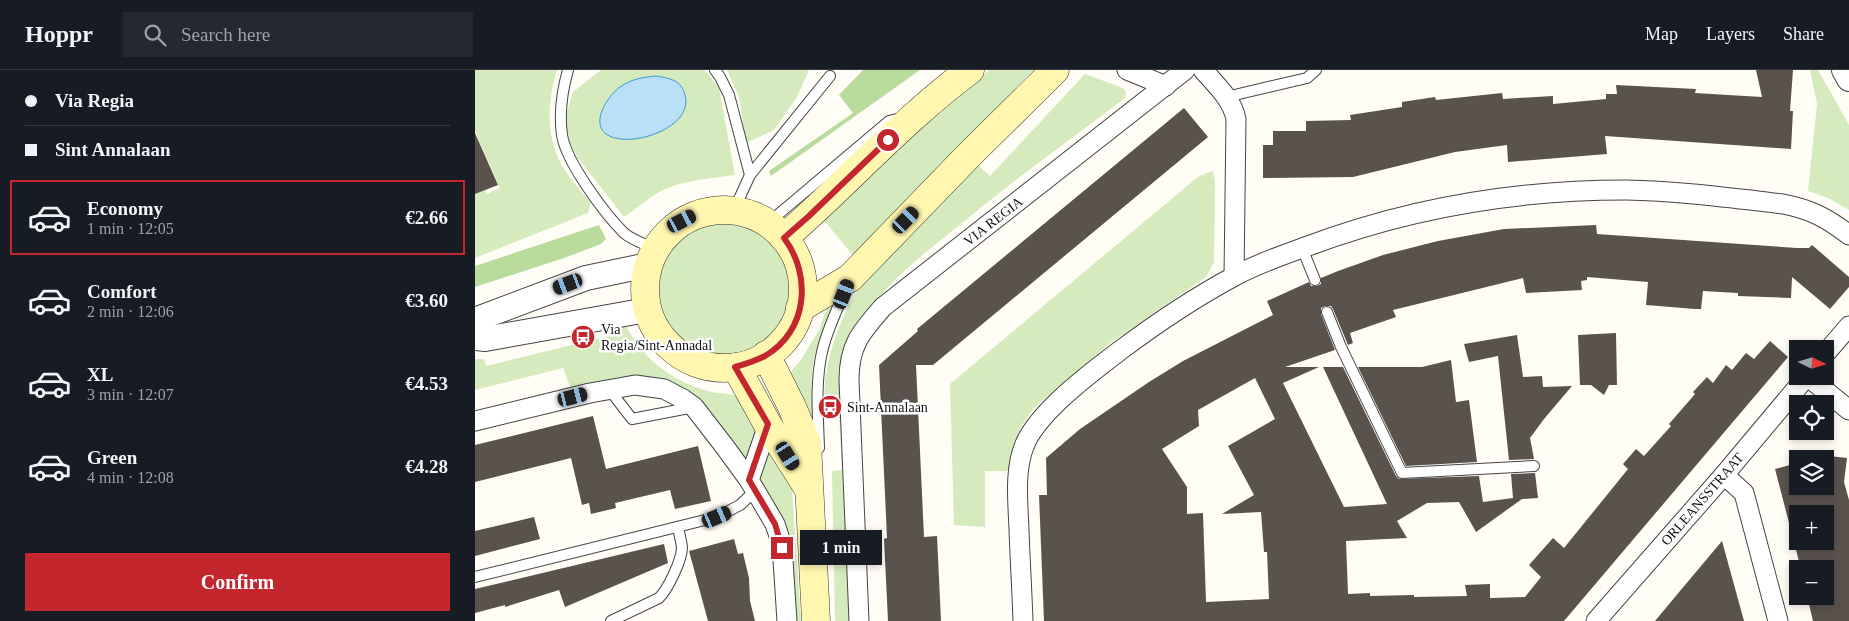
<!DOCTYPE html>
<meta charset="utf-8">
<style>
body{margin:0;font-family:Georgia,serif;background:#242831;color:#f1f3f6;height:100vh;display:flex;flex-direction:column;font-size:19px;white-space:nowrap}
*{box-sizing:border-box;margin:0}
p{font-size:16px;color:#9ea1a6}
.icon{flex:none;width:28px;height:28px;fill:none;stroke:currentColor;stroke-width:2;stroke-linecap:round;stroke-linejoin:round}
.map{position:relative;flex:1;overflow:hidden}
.sheet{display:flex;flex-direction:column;background:#171b24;width:475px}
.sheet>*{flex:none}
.banner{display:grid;align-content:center;height:110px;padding:0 25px;background:#171b24}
.needle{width:32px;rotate:95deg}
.buttons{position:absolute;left:1314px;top:270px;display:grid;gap:10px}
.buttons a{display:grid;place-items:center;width:45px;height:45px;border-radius:0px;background:#171b24;box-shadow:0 2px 8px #0003;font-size:25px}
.end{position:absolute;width:22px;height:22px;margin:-11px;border:6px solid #c4262e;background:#fff;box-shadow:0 0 0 2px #fff}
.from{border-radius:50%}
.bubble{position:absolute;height:35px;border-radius:0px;background:#171b24;box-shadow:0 2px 8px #0003;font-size:16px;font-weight:600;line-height:35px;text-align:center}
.car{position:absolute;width:15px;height:30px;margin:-15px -8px;border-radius:6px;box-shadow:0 0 4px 1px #0007;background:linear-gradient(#222 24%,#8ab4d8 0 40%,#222 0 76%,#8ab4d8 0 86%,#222 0)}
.banner b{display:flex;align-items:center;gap:18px;height:48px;font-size:19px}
.banner b+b{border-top:1px solid #363941}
.banner i{width:12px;height:12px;background:#f1f3f6}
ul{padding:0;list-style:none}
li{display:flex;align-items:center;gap:15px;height:75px;margin:0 10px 8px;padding:0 15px;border:2px solid transparent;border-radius:0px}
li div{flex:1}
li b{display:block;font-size:19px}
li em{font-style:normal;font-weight:600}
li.on{border-color:#c4262e}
li>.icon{width:45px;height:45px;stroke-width:1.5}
.action{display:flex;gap:10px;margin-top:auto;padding:10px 25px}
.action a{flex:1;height:58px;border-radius:0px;background:#c4262e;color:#fff;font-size:20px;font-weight:600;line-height:58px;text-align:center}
header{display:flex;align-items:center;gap:30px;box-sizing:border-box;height:70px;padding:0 25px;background:#171b24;border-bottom:1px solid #363941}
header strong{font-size:24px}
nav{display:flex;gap:28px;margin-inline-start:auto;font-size:18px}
.search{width:350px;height:45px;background:#242831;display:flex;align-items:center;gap:12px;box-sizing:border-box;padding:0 18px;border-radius:0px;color:#9ea1a6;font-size:19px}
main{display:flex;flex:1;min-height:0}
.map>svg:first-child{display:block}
</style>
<header>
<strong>Hoppr</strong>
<div class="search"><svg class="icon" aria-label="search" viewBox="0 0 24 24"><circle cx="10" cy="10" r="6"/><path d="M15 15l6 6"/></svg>Search here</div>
<nav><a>Map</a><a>Layers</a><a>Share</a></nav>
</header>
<main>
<section class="sheet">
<div class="banner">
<b><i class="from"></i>Via Regia</b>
<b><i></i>Sint Annalaan</b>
</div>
<ul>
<li class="on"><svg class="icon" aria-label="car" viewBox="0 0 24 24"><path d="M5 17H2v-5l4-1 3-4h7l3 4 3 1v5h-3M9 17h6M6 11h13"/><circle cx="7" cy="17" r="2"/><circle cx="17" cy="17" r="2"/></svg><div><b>Economy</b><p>1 min · 12:05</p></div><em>€2.66</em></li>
<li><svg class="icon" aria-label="car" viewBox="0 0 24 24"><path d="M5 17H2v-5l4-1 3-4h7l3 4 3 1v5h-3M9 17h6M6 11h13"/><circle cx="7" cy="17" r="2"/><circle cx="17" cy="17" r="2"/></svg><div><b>Comfort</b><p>2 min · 12:06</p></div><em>€3.60</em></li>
<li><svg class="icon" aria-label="car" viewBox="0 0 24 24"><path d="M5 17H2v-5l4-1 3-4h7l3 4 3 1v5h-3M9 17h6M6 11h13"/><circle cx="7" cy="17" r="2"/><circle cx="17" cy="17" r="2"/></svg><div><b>XL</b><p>3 min · 12:07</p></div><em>€4.53</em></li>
<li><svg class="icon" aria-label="car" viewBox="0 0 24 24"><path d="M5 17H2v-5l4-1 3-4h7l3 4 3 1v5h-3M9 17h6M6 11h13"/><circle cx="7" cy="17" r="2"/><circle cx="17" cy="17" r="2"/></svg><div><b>Green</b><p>4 min · 12:08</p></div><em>€4.28</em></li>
</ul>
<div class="action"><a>Confirm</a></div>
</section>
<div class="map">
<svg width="1374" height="551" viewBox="0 0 1374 551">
<rect width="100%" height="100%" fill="#fffdf5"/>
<g fill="#d5ebbd">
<path d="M0 0H82C72 34 70 67 89 99 97 111 107 122 116 133L113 143 0 188V124L10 120 12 124 25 118 0 61Z"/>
<path d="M126 0H229L234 5 244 18 260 105C237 108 205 111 184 122 172 129 161 139 149 147L103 88 93 70 90 52 93 38 98 22Z"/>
<path d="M252 0H334L322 27 299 60 271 73 264 27Z"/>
<path d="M515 0H558L380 188 347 148 458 41Z"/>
<path d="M1335 0H1343L1374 55V140L1353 128 1333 121 1342 34Z"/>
<path d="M610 4 648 18 651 22 650 28C596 69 540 109 487 153 445 187 403 218 377 266L376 551H360L357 401 367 400 363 325 349 324C351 287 363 253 382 221L502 94 515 106Z"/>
<path d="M738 101 740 113 739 192 731 207 635 273 559 338 547 355 539 373 533 401H510V457L479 455 475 314 724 106Z"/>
<circle cx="249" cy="220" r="67"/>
<path d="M364 227C355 244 346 262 341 280 334 304 337 330 338 354L315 306 317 300 326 290 345 258 353 233Z"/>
<path d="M131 251 150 254C167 288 196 311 233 321 243 324 253 323 263 326L310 396 317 420 326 551H317L310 459 195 316 96 319 88 298 0 320V289H9L11 296 133 266Z"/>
</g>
<g fill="#b9dc9c">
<path d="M388 0H445L296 106 294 101 378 43 364 25Z"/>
<path d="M124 155 131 169 126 174 89 188 0 217V196Z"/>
</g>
<path fill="#b9e0f7" stroke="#3f96cf" d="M181 6C188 7 198 9 203 13 208 17 210 24 211 30 212 57 168 72 146 69 110 65 127 31 145 17 156 9 169 7 181 6Z"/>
<g fill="#5a524d" fill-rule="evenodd">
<path d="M1281 0H1318L1315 41H1318L1316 79 1130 66 1132 84 1033 92 1032 75 980 82 878 107 788 108V75H798V61H831V51L876 50 875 45 927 37V32L960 27 961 30 1027 23 1028 29 1078 26V34L1131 29V24H1142L1141 15 1221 19 1220 23 1287 27Z"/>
<path d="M709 38 733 67 458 295H441L449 467 462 466 466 551H413L409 469 412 468 404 295 443 261 442 259Z"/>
<path d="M0 63 23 115 0 124Z"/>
<path d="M1121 155 1122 164 1322 178H1334L1337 175 1374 207V217L1355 239 1317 207 1316 228 1263 226V223L1228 221 1226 239H1220L1171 235 1173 212 1112 207V210L1106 211 1107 220 1051 223 1048 208 918 240 921 247 875 263 878 273 873 275 858 239 856 236H850L846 238V244L860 280 810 297H844L808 313 869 437 912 434 848 297H868L921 406 924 409 1004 406 1008 432 1038 428 1036 404 1060 403 1063 428 1047 429 1001 462 984 432 952 433 922 451 932 468 871 471 873 524 895 523V526L939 525V527L992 526 990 515 1015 514V528L1050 527 1066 507 1054 495 1078 468 1089 478 1153 399 1148 394 1161 379 1169 386 1196 356 1194 354 1220 324 1218 322 1232 307 1238 313 1251 295 1257 300 1271 283 1279 289 1295 271 1313 287 1089 551H569L564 425H572L571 388 605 359 674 312 708 291 798 245 792 231 834 212 836 216H842L846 214V208L863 201 908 185 963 171 1029 159ZM780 308 800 349 753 376 779 425 747 444 786 442 789 482H792L794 529 731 532 728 443 712 444V417L687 379 724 356 723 340Z"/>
<path d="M1141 263 1142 315H1134L1129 325 1116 315H1105L1103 265Z"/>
<path d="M1042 265 1048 307 1067 306 1068 317 1097 316 1069 349 1055 368 1059 389 1034 390 1023 286 994 292 989 274Z"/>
<path d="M976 290 981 332 994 330 1002 392 931 396 883 297H947Z"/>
<path d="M118 346 131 399 223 376 236 431 200 439 195 420 140 433 141 438 116 444 114 433 107 435 96 388 0 412V375Z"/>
<path d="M1354 386 1372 388 1369 412 1374 430V551H1338L1332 526H1350V499H1326L1300 399 1322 393V416H1350V389H1343ZM1322 444H1350V471H1322Z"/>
<path d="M59 447 65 469 0 486V461Z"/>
<path d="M259 469 263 484 268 483 274 508 275 531 280 551H233L214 481Z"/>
<path d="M1247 471 1269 551H1180L1205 521Z"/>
<path d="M189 474 193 493 90 537 84 520 30 537V535L0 543V519Z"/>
</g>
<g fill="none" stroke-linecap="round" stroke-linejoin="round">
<g stroke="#444" stroke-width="12">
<g id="service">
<path d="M93 0C87 21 84 43 87 65 91 92 130 144 149 163 157 170 170 174 180 179"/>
<path d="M240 0 245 7 254 25 275 105"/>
<path d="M751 27 832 8 841 0"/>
<path d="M259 140 275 105 355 6"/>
<path d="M293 153 414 51 426 48"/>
<path d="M827 178 840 210"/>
<path d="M852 242 866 277 927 403 1059 396"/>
<path d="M134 319 157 349 219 337"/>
<path d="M344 378C343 346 340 313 347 282 352 259 363 239 371 217"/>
<path d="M0 507 242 447 265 435 280 421"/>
<path d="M136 551 184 528C193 519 207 490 207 477 206 470 204 463 203 457"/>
</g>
</g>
<g stroke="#444" stroke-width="21">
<g id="minor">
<path d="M652 0 691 16"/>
<path d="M728 0C741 15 757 29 761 49L759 206"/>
<path d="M1350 284 1374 256"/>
<path d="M1332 306 1374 340"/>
<path d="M0 351 115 323 160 315 189 319 208 329 219 337 250 377 274 410 300 454 304 466 308 490 312 551"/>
<path d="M1249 405 1269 423 1303 551"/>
<path d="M274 410 293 355"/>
<path d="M384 551 374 310C374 275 386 262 408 237L710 0"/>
<path d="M548 551C547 521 545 490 544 460 543 432 539 400 550 374 564 341 618 301 647 279 682 253 719 228 758 207 781 194 808 185 833 176 937 137 1040 120 1151 120 1204 121 1256 128 1308 134 1335 139 1352 148 1374 165"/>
<path d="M1121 551 1249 405 1332 306"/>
</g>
</g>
<g stroke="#444" stroke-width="26">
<g id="tertiary">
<path d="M1369 0 1374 9"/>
<path d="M0 252 5 248 111 208 173 195"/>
<path d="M0 268 10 269 172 240"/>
</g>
</g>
<g stroke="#333" stroke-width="29">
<g id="secondary">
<circle cx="249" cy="219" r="79"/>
<path d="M309 168C372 113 428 50 495 0"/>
<path d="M325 238 375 208 494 85 580 0"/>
<path d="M291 285 317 337 332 373 341 551"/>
<path d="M261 297 293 355 333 418"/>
</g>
</g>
<use href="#service" stroke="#fff" stroke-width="10"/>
<use href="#minor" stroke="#fff" stroke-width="19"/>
<use href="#tertiary" stroke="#fff" stroke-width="24"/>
<use href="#secondary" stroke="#fff6b0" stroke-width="28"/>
</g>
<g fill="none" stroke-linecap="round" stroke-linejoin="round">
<path stroke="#c4262e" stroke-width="6" d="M307 478 300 454 274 410 293 354 260 297C271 294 280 291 290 286 333 261 337 205 309 168L334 146 413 70"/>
</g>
<defs>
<g id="bus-disc" transform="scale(1.25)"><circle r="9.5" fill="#c4262e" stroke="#fff"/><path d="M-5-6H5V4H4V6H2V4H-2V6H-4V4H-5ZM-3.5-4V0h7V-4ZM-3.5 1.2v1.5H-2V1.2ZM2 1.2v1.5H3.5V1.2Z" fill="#fff"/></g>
</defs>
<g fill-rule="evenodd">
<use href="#bus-disc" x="108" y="267"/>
<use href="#bus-disc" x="355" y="337"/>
</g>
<g text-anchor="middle" stroke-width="5" stroke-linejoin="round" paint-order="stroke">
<g font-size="14" fill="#111" stroke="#fff">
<text transform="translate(518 151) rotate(-38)" y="5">VIA REGIA</text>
<text transform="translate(1227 429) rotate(-49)" y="5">ORLEANSSTRAAT</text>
</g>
<g font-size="14" fill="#111" stroke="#fff" text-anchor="start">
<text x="126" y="264">Via<tspan x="126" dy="16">Regia/Sint-Annadal</tspan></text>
<text x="372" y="342">Sint-Annalaan</text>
</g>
</g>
</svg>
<div class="buttons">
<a><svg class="needle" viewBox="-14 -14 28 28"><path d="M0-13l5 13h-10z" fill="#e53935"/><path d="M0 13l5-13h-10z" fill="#9ea1a6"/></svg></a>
<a><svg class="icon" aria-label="locate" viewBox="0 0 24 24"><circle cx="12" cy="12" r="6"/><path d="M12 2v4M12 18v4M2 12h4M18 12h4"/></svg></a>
<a><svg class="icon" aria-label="layers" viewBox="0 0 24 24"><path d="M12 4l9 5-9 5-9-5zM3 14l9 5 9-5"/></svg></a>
<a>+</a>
<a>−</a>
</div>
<i class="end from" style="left:413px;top:70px"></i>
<i class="end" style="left:307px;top:478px"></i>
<div class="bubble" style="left:325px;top:460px;width:82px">1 min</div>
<i class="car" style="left:431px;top:150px;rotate:44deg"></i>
<i class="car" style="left:207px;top:151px;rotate:63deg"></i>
<i class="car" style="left:93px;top:214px;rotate:249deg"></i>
<i class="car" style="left:369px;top:224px;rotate:21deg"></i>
<i class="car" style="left:98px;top:327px;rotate:76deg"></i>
<i class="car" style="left:313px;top:386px;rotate:148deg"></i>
<i class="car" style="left:242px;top:447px;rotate:67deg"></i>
</div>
</main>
